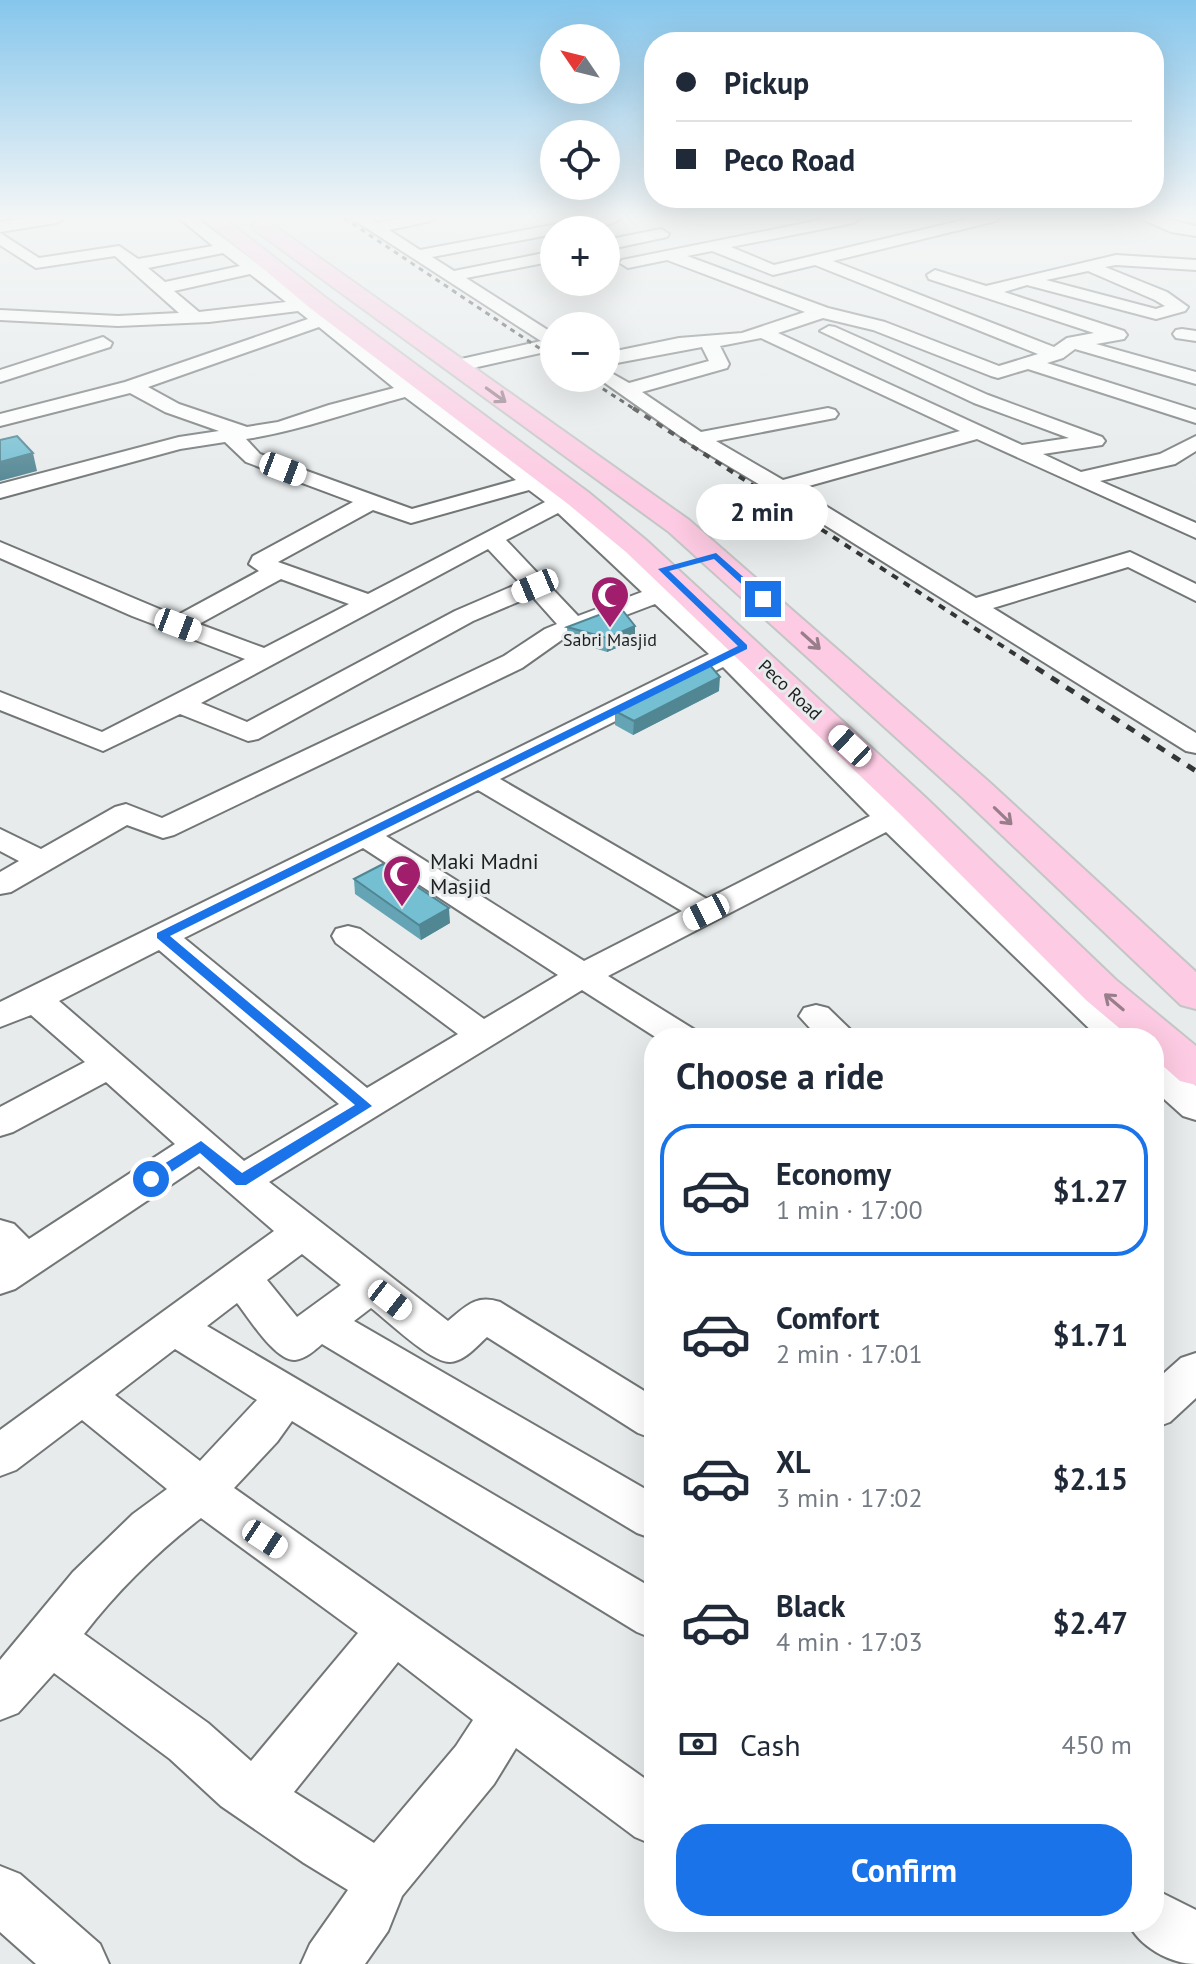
<!DOCTYPE html>
<meta charset="utf-8">
<style>
body{margin:0;font-family:"PT Sans",sans-serif;background:#f6f6f7;color:#1f2937;height:100vh;display:flex;flex-direction:column;font-size:30px;white-space:nowrap}
*{box-sizing:border-box;margin:0}
p{font-size:26px;color:#747a83}
.icon{flex:none;width:44px;height:44px;fill:none;stroke:currentColor;stroke-width:2;stroke-linecap:round;stroke-linejoin:round}
.map{position:relative;flex:1;overflow:hidden}
.details{position:absolute;left:644px;top:1028px;width:520px;height:904px;display:flex;flex-direction:column;background:#fff;border-radius:32px;box-shadow:0 8px 32px #0002}
.details>*{flex:none}
.hud{position:absolute;left:644px;top:32px;width:520px;height:176px;border-radius:32px;box-shadow:0 8px 32px #0002;display:grid;align-content:center;height:176px;padding:0 32px;background:#fff}
.needle{width:52px;rotate:305deg}
.tools{position:absolute;left:540px;top:24px;display:grid;gap:16px}
.tools a{display:grid;place-items:center;width:80px;height:80px;border-radius:50%;background:#fff;box-shadow:0 8px 32px #0002;font-size:40px}
.end{position:absolute;width:36px;height:36px;margin:-18px;border:10px solid #1a73e8;background:#fff;box-shadow:0 0 0 4px #fff}
.from{border-radius:50%}
.bubble{position:absolute;height:56px;border-radius:28px;background:#fff;box-shadow:0 8px 32px #0002;font-size:26px;font-weight:700;line-height:56px;text-align:center}
.car{position:absolute;width:24px;height:48px;margin:-24px -12px;border-radius:10px;box-shadow:0 0 6px 2px #0007;background:linear-gradient(#fff 24%,#345 0 40%,#fff 0 76%,#345 0 86%,#fff 0)}
.hud b{display:flex;align-items:center;gap:28px;height:76px;font-size:30px}
.hud b+b{border-top:2px solid #e0e1e3}
.hud i{width:20px;height:20px;background:#1f2937}
ul{padding:0;list-style:none}
li{display:flex;align-items:center;gap:24px;height:132px;margin:0 16px 12px;padding:0 16px;border:4px solid transparent;border-radius:32px}
li div{flex:1}
li b{display:block;font-size:30px}
li em{font-style:normal;font-weight:700}
li.current{border-color:#1a73e8}
li>.icon{width:72px;height:72px;stroke-width:1.5}
h2{padding:0 32px;font-size:36px;line-height:96px}
.pay{display:flex;align-items:center;gap:20px;height:88px;padding:0 32px;font-size:30px}
.pay p{margin-inline-start:auto}
.cta{display:flex;gap:16px;margin-top:auto;padding:16px 32px}
.cta a{flex:1;height:92px;border-radius:32px;background:#1a73e8;color:#fff;font-size:32px;font-weight:700;line-height:92px;text-align:center}
.map>svg:first-child{display:block}
</style>
<div class="map">
<svg width="1196" height="1964" viewBox="0 0 1196 1964">
<rect width="100%" height="100%" fill="#e7ebec"/>
<g fill="none" stroke-linecap="round" stroke-linejoin="round">
<g stroke="#727676" stroke-width="4">
<g id="minor">
<path d="M27 218H64L56 223 0 232V222Z"/>
<path d="M179 218H197L305 300H317L320 304 316 308 412 384 429 383 432 387 424 392 564 495 578 491 586 493 589 498 586 503 576 506 728 644 741 640 750 643 754 648 742 657 893 805 913 797 924 800 928 806 924 812 909 820 1133 1030 1138 1038H1099L886 832 608 976 695 1030 700 1038H657L582 990 269 1182 448 1321C466 1306 476 1294 500 1302L654 1397V1439L638 1433 487 1337C477 1346 465 1361 450 1362 431 1363 387 1320 371 1308L354 1321 654 1494V1539L637 1533 322 1344C314 1351 305 1359 295 1360 275 1361 249 1318 237 1303L207 1326 654 1589V1639L637 1632 292 1421 277 1442 234 1488 654 1785V1845L635 1837 516 1748 494 1784 402 1896 388 1931 365 1964H301L310 1944 348 1890 304 1863 221 1806 170 1759 54 1673 18 1713 0 1720V1660L73 1572 133 1514 167 1489 82 1420 16 1470 0 1476V1430L274 1231 199 1166 15 1289 0 1294V1220L14 1224 29 1239 175 1144 106 1082 13 1132 0 1136V1107L85 1062 31 1015 0 1027V1002L709 654 655 604 563 639 522 668 174 835 163 838 127 825 11 892 0 894V872L19 861 0 851V829L41 849 115 807 126 804 162 818 504 656 545 629 557 624 532 596 473 621 258 739 248 741 180 714 103 751 0 710V692L102 732 245 659 132 616 0 558V542L176 616 259 571 249 564 253 556 353 502 246 462 225 442 180 449 0 498V484L179 437 219 431 165 412 130 393 0 426V414L125 382 308 319 298 311 209 322 118 326 0 320V310L118 316 179 313 115 256 36 268 0 245V233L39 258 119 246 138 259 213 246ZM223 253 240 266 165 282 148 268ZM250 274 286 302 199 312 174 291ZM319 327 394 388 329 405 278 422 247 427 179 404 148 387ZM405 397 516 480 412 509 260 454 246 439C300 431 352 411 405 397ZM529 490 545 502 368 594 278 562 373 510 411 523ZM558 513 642 592 578 616 506 540ZM488 549 520 583 455 611 247 722 201 703ZM281 579 349 604 264 648 199 624ZM723 667 870 816 707 899 500 779ZM478 790 682 911 584 961 386 836ZM363 848 558 975 484 1019 360 929 348 926 336 929 332 936 336 943 458 1034 367 1088 184 938ZM159 950 339 1104 244 1161 59 1001ZM302 1254 341 1285 297 1317 267 1280ZM175 1349 257 1400 200 1461 115 1395ZM201 1518 358 1633 251 1761 208 1723 84 1634C118 1590 157 1552 201 1518ZM398 1662 473 1720 456 1746 374 1843 294 1792Z"/>
<path d="M351 218H370L377 223 402 218H434L431 221 389 230 420 250 589 218H621C605 230 574 230 554 230V234L432 257 454 271 554 251V261L466 278 554 334V350L455 372 448 370 446 366 448 362 541 341Z"/>
<path d="M830 218H861L853 223 731 247 774 265 972 218H999L996 221 833 261 1054 347 1067 338 1094 333 929 279 927 275 935 270 986 286 1116 255 1196 260V270L1116 265 1105 267 1167 292 1188 307 1185 311 1156 319 1027 285 1004 292 1124 331 1127 335 1124 339 1096 344 1196 372V384L1075 349 1063 358 1047 363 1196 410V423L1028 369 998 378 991 376 873 330 823 318 778 333 1022 445 1069 438 974 403 820 331 829 326 835 327 988 395 1102 437 1105 441 1102 445 1043 454 1081 472 1160 454 1196 436V451L1175 464 1100 481 1196 523V538L977 439 798 489 976 598 1130 552 1196 584V601L1128 567 993 608 1196 733V753L1186 751 772 492 690 443 598 378H606V370L629 383 709 361 702 347 606 365V353L679 338 742 333 805 312 667 260 628 268 620 263 622 260ZM712 251 773 275 815 265 1038 354 999 366 885 322 828 308 687 256ZM1088 271 1155 300 1165 306 1156 309 1046 280ZM761 338 960 431 783 480 716 441 835 418 838 414 835 410 828 408 701 432 642 392 727 368 729 364 720 346Z"/>
<path d="M1139 218H1161L1196 226V236L1171 232Z"/>
<path d="M661 229 669 234 667 237 606 250V240Z"/>
<path d="M1182 329 1196 331V341L1176 338 1173 334 1176 330Z"/>
<path d="M103 337 112 343 110 347 0 382V370Z"/>
<path d="M816 1005 828 1008 859 1038H819L799 1016 804 1008Z"/>
<path d="M1154 1057 1167 1060 1196 1086V1120L1183 1116 1154 1090Z"/>
<path d="M1196 1353V1398L1170 1422 1154 1428V1382L1181 1358Z"/>
<path d="M0 1866 20 1874 100 1944 109 1964H36L0 1932Z"/>
<path d="M1154 1889 1196 1910V1964C1170 1964 1138 1946 1128 1922H1154Z"/>
</g>
</g>
<g stroke="#c4c5c5" stroke-width="4">
<g id="major">
<path d="M203 218H224L326 298 588 492 646 540 926 798 1116 980 1196 1046V1085L1180 1081 1154 1058V1038H1131L1086 1000 900 814 626 552 568 504 310 308Z"/>
<path d="M262 220 269 222 689 520 988 781 1196 972V1009L1181 1005 962 797 669 532 255 230 252 226Z"/>
</g>
</g>
<use href="#minor" fill="#fff" fill-rule="evenodd"/>
<use href="#major" fill="#fdcbe3" fill-rule="evenodd"/>
<g stroke="#343636" stroke-width="3" stroke-dasharray="5 5" stroke-linecap="butt">
<path d="M344 218 554 358"/>
<path d="M586 378 636 410"/>
</g>
<path stroke="#343636" stroke-width="4" stroke-dasharray="7 7" stroke-linecap="butt" d="M633 408 1024 660"/>
<path stroke="#343636" stroke-width="5" stroke-dasharray="9 9" stroke-linecap="butt" d="M1021 658 1196 771"/>
</g>
<g fill="#64a4b5">
<path d="M635 626V640L607 652 568 640 567 627Z"/>
<path d="M719 691 633 735 615 725V711Z"/>
<path d="M354 879 450 923 421 940 355 894Z"/>
</g>
<g fill="#518693">
<path d="M33 453 37 471 0 481V462Z"/>
<path d="M635 626V640L607 652V638Z"/>
<path d="M720 677 719 691 633 735 634 721Z"/>
<path d="M449 908 450 923 421 940 419 925Z"/>
</g>
<g fill="#74bfd2" stroke="#518693" stroke-width="2">
<path d="M17 436 33 453 0 462V440Z"/>
<path d="M620 607 635 626 607 638 567 627Z"/>
<path d="M709 664 720 677 634 721 615 711Z"/>
<path d="M383 864 449 908 419 925 354 879Z"/>
</g>
<defs><path id="oneway-shaft" d="M-6 0H5M1.5-3L5.5 0L1.5 3" fill="none" stroke-width="1.6" stroke-linecap="round" stroke-linejoin="round" transform="scale(2)"/></defs>
<g stroke="#987e8b">
<use href="#oneway-shaft" transform="translate(496 395) rotate(36)"/>
<use href="#oneway-shaft" transform="translate(811 641) rotate(42)"/>
<use href="#oneway-shaft" transform="translate(1003 816) rotate(44)"/>
<use href="#oneway-shaft" transform="translate(1114 1002) rotate(-140)"/>
</g>
<linearGradient id="sky" x2="0" y2="1"><stop stop-color="#86c6ec"/><stop offset="0.44" stop-color="#f4f6f6"/><stop offset="1" stop-color="#f4f6f6" stop-opacity="0"/></linearGradient>
<rect width="1196" height="493" fill="url(#sky)"/>
<path fill="#1a73e8" d="M716 553 766 597V601H760L714 559 669 571 747 645V649L170 936 372 1106 246 1185H236L200 1153 156 1182H146V1175L201 1141 242 1173 355 1105 157 938V933L738 646 658 569Z"/>
<defs>
<g id="mosque-pin" transform="scale(2)"><path d="M0 17L-7.5 6A9.5 9.5 0 1 1 7.5 6Z" fill="#a11e6d" stroke="#e7ebec"/><path d="M3.5-4.9A6 6 0 1 0 3.5 4.9A5 5 0 1 1 3.5-4.9Z" fill="#fff"/></g>
</defs>
<g fill-rule="evenodd">
<use href="#mosque-pin" x="610" y="595"/>
<use href="#mosque-pin" x="402" y="874"/>
</g>
<g text-anchor="middle" stroke-width="6" stroke-linejoin="round" paint-order="stroke">
<g font-size="18" fill="#1d1f1f" stroke="#e7ebec">
<text x="610" y="646">Sabri Masjid</text>
</g>
<g font-size="18" fill="#1d1f1f" stroke="#e7ebec">
<text transform="translate(790 690) rotate(43)" y="6">Peco Road</text>
</g>
<g font-size="22" fill="#1d1f1f" stroke="#e7ebec" text-anchor="start">
<text x="430" y="869">Maki Madni<tspan x="430" dy="25">Masjid</tspan></text>
</g>
</g>
</svg>
<div class="tools">
<a><svg class="needle" viewBox="-14 -14 28 28"><path d="M0-13l5 13h-10z" fill="#e53935"/><path d="M0 13l5-13h-10z" fill="#747a83"/></svg></a>
<a><svg class="icon" aria-label="locate" viewBox="0 0 24 24"><circle cx="12" cy="12" r="6"/><path d="M12 2v4M12 18v4M2 12h4M18 12h4"/></svg></a>
<a>+</a>
<a>−</a>
</div>
<i class="end from" style="left:151px;top:1179px"></i>
<i class="end" style="left:763px;top:599px"></i>
<div class="bubble" style="left:696px;top:484px;width:132px">2 min</div>
<i class="car" style="left:283px;top:469px;rotate:111deg"></i>
<i class="car" style="left:535px;top:586px;rotate:247deg"></i>
<i class="car" style="left:178px;top:625px;rotate:111deg"></i>
<i class="car" style="left:850px;top:746px;rotate:313deg"></i>
<i class="car" style="left:706px;top:912px;rotate:243deg"></i>
<i class="car" style="left:390px;top:1300px;rotate:128deg"></i>
<i class="car" style="left:265px;top:1539px;rotate:123deg"></i>
<div class="hud">
<b><i class="from"></i>Pickup</b>
<b><i></i>Peco Road</b>
</div>
<section class="details">
<h2>Choose a ride</h2>
<ul>
<li class="current"><svg class="icon" aria-label="car" viewBox="0 0 24 24"><path d="M5 17H2v-5l4-1 3-4h7l3 4 3 1v5h-3M9 17h6M6 11h13"/><circle cx="7" cy="17" r="2"/><circle cx="17" cy="17" r="2"/></svg><div><b>Economy</b><p>1 min · 17:00</p></div><em>$1.27</em></li>
<li><svg class="icon" aria-label="car" viewBox="0 0 24 24"><path d="M5 17H2v-5l4-1 3-4h7l3 4 3 1v5h-3M9 17h6M6 11h13"/><circle cx="7" cy="17" r="2"/><circle cx="17" cy="17" r="2"/></svg><div><b>Comfort</b><p>2 min · 17:01</p></div><em>$1.71</em></li>
<li><svg class="icon" aria-label="car" viewBox="0 0 24 24"><path d="M5 17H2v-5l4-1 3-4h7l3 4 3 1v5h-3M9 17h6M6 11h13"/><circle cx="7" cy="17" r="2"/><circle cx="17" cy="17" r="2"/></svg><div><b>XL</b><p>3 min · 17:02</p></div><em>$2.15</em></li>
<li><svg class="icon" aria-label="car" viewBox="0 0 24 24"><path d="M5 17H2v-5l4-1 3-4h7l3 4 3 1v5h-3M9 17h6M6 11h13"/><circle cx="7" cy="17" r="2"/><circle cx="17" cy="17" r="2"/></svg><div><b>Black</b><p>4 min · 17:03</p></div><em>$2.47</em></li>
</ul>
<div class="pay"><svg class="icon" aria-label="cash" viewBox="0 0 24 24"><path d="M3 7h18v10H3z"/><circle cx="12" cy="12" r="2"/></svg>Cash<p>450 m</p></div>
<div class="cta"><a>Confirm</a></div>
</section>
</div>
